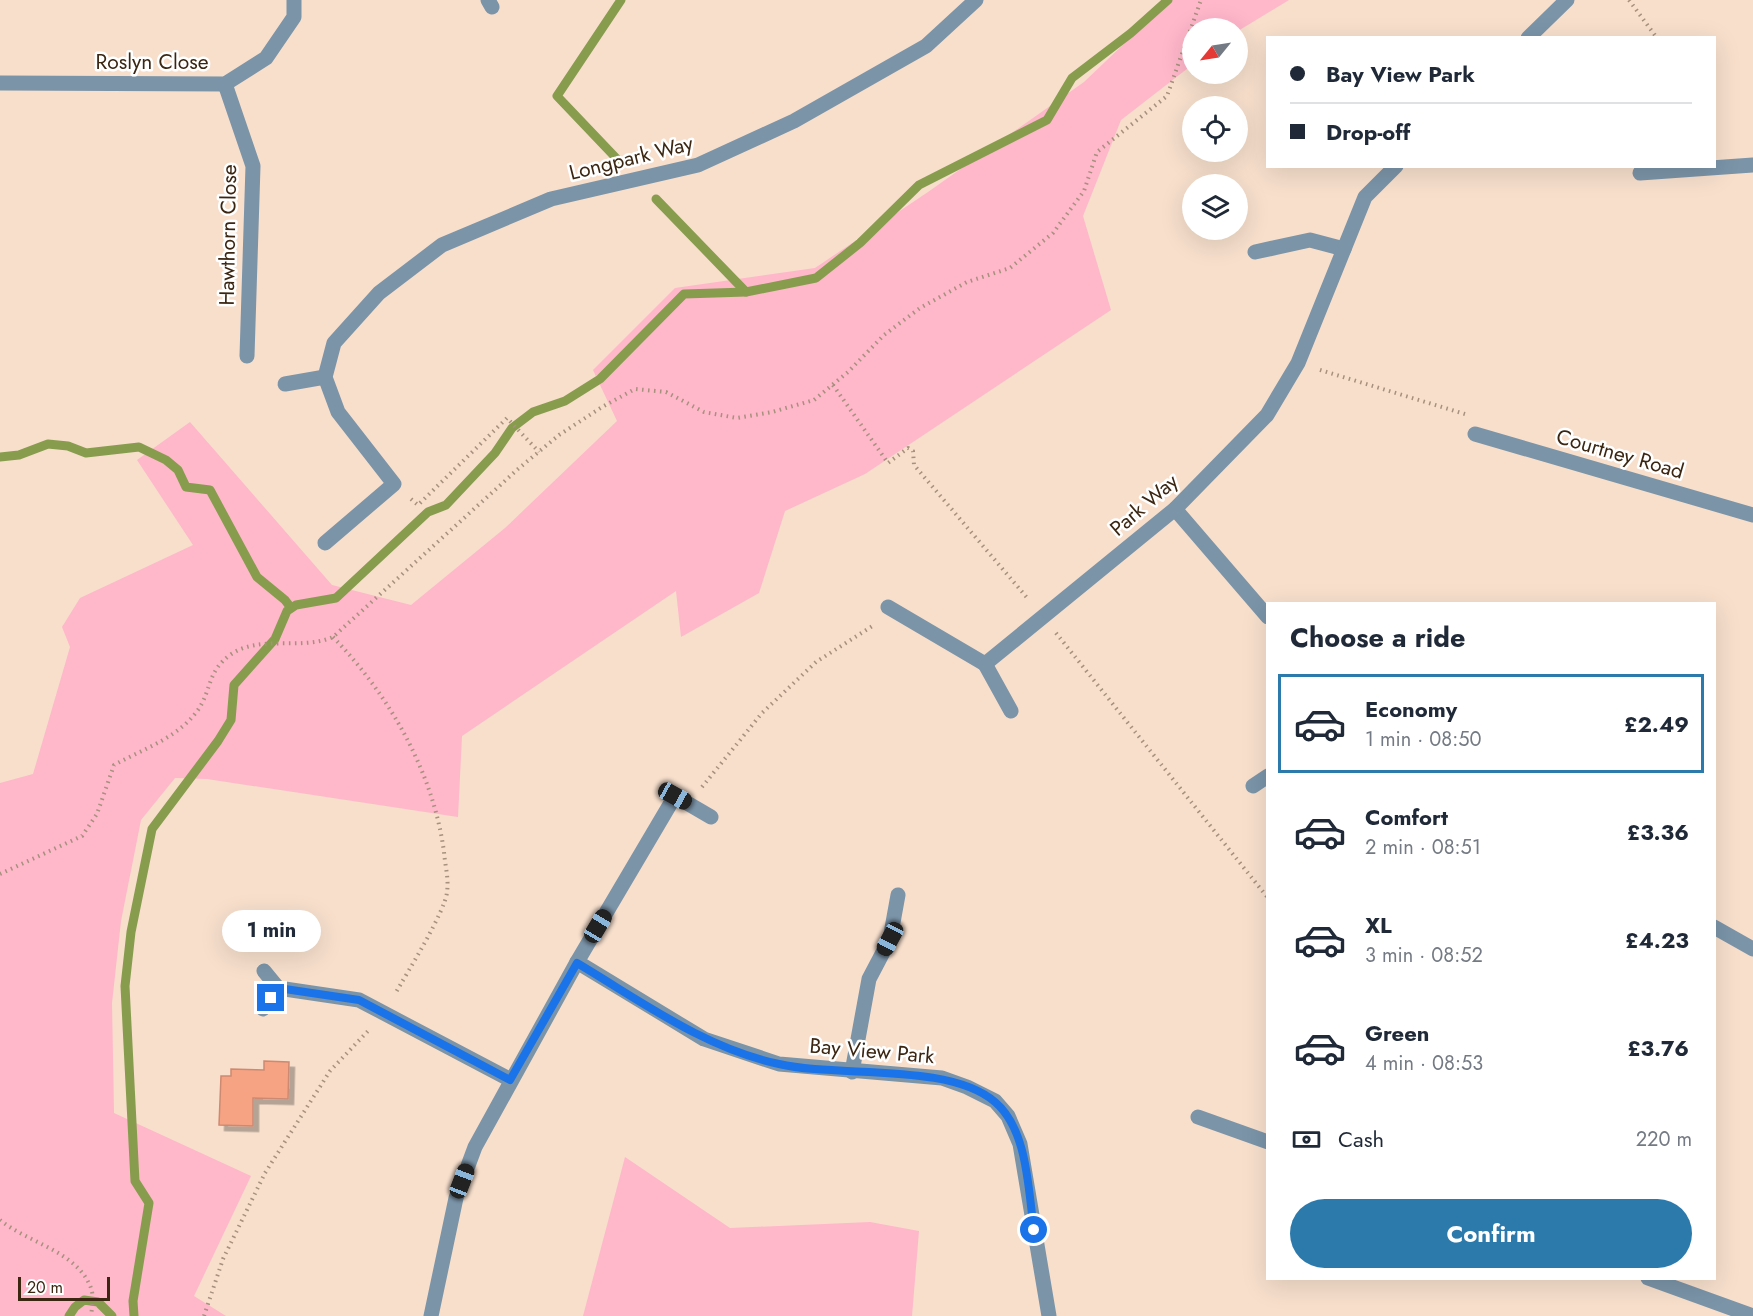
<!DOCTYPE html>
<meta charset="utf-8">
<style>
body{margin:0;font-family:Jost,sans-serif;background:#f2f2f3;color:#1f2937;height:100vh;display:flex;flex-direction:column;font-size:22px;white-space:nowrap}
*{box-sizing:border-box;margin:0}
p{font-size:20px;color:#747a83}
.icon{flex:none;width:33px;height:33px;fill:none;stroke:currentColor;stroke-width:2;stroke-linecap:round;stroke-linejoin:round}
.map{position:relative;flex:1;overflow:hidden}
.details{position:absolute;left:1266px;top:602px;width:450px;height:678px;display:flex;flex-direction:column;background:#fff;border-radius:0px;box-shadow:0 6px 24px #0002}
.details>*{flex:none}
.top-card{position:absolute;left:1266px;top:36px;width:450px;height:132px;border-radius:0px;box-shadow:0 6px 24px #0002;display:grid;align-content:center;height:132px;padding:0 24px;background:#fff}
.needle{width:39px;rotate:240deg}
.tools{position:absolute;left:1182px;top:18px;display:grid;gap:12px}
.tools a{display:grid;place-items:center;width:66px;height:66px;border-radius:50%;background:#fff;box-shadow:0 6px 24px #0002;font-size:30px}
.scale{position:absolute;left:18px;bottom:15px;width:92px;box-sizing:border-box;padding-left:6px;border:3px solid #3b2612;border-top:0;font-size:16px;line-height:21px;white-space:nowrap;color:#3b2612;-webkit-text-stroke:4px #fff;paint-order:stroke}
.end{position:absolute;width:27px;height:27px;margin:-14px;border:8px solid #1a73e8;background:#fff;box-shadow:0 0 0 3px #fff}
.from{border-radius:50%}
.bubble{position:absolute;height:42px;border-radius:21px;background:#fff;box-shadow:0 6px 24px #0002;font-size:20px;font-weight:700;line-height:42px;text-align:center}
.car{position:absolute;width:18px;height:36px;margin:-18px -9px;border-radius:8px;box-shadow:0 0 4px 2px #0007;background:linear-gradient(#222 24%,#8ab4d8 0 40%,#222 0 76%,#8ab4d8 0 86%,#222 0)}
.top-card b{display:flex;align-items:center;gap:21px;height:57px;font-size:22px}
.top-card b+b{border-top:2px solid #e0e1e3}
.top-card i{width:15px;height:15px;background:#1f2937}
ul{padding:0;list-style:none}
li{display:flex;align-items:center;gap:18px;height:99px;margin:0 12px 9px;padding:0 12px;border:3px solid transparent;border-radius:0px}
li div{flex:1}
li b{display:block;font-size:22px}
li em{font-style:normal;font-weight:700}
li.current{border-color:#2c79ab}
li>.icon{width:54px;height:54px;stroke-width:1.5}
h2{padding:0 24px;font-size:27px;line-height:72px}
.pay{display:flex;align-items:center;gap:15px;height:66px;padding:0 24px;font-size:22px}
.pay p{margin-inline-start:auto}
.primary-button{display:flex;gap:12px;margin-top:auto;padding:12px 24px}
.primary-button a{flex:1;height:69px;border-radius:36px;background:#2c79ab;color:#fff;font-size:24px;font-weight:700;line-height:69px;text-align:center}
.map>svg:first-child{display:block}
</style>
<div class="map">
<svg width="1753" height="1316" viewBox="0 0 1753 1316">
<defs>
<filter id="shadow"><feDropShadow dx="5.5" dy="5.5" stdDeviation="0" flood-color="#0004"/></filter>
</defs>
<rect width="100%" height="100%" fill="#f7dfcc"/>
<g fill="#ffb7ca">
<path d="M1170 0H1289L1238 31V28H1192V65L1121 120 1083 216 1111 310 865 474 785 511 759 593 681 637 676 591 462 736 458 817 207 779 175 778 141 820 121 921 112 1003 114 1113 251 1176 194 1296 226 1316H0V783L33 774 70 647 62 627 80 598 193 545 137 460 190 422 332 585 411 605 505 528 617 421 593 370 675 288 815 268 928 192 1084 82Z"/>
<path d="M625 1157 730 1228 870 1222 919 1231 912 1316H583Z"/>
</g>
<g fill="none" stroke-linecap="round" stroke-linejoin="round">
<g stroke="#889c4e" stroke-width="9">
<path d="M617 159 557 96 621 0"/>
<path d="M656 199 746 292"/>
<path d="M0 457 19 455 48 444 68 446 86 453 139 447 166 460 178 470 186 487 210 490 257 577 285 600 291 608"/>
<path d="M69 1316 75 1307 84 1300 98 1302 112 1316"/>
<path d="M134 1316 133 1301 149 1203 135 1181 125 986 131 932 152 829 218 741 231 720 234 685 275 639 287 611 296 605 336 598 428 512 446 505 495 453 512 428 533 412 565 401 600 379 684 294 746 292 816 278 860 243 919 185 1047 120 1072 78 1131 33 1168 0"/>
</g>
</g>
<path fill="#f6a384" stroke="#cd8a71" stroke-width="1.5" filter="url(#shadow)" d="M264 1061 289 1062 288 1099 253 1098V1126L219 1125 221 1076H231V1069L264 1070Z"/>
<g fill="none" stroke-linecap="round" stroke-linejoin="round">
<g stroke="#a7907d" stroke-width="4" stroke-dasharray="1.5 4.5" stroke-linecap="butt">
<path d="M1629 0 1657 38"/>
<path d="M1320 370 1465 414"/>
<path d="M833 385 888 463 908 448 913 451 914 465 1029 600"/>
<path d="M411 499 418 505 507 418 539 452"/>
<path d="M1056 633 1268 898"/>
<path d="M333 637C389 695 433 771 444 852 445 865 449 879 447 892 445 912 407 973 395 994"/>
<path d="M702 787 762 713 816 662 874 625"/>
<path d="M0 874 82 836 97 814 114 765C143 749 178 738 198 710 212 689 207 672 230 655 259 634 301 651 333 637L518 469 559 435 602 407 635 389 666 392 704 412 737 418 772 412 814 400 848 372 884 335 920 308 967 282 1010 268 1053 233 1084 191 1097 152 1167 96 1201 0"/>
<path d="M0 1220C28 1243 77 1251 91 1288 94 1296 92 1308 91 1316"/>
<path d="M204 1316 223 1259 265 1173 330 1071 368 1031"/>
</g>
<g stroke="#7b94a8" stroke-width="15">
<path d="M488 0 492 7"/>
<path d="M1528 38 1567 0"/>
<path d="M0 83 225 84 266 58 294 17V0"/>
<path d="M225 84 253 166 247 356"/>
<path d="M1640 173 1753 165"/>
<path d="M1255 252 1310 240 1344 249"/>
<path d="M285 384 325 377"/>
<path d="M1475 434 1753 515"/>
<path d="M1175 509 1268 617"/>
<path d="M325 543 394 484 338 412 325 377 334 343 379 293 442 245 551 199 698 165 794 121 926 46 976 0"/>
<path d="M888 607 985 664 1175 509 1267 415 1298 363 1365 197 1396 166"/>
<path d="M985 664 1011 711"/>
<path d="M1253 786 1268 776"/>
<path d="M1714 927 1753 949"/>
<path d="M577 962 704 1039 779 1064 942 1078 967 1087 995 1101 1008 1116 1020 1144 1049 1316"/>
<path d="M278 988 359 1000 511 1080"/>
<path d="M263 1009 278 988 264 971"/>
<path d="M852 1072 869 979 890 939 898 895"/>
<path d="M1198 1117 1268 1142"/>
<path d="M1648 1278 1753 1316"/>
<path d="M431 1316 456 1198 475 1147 577 962 675 796 711 817"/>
</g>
</g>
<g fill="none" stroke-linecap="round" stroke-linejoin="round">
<path stroke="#1a73e8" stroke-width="8" d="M271 998 278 988 359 1000 510 1080 577 963C641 1001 704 1048 779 1064 838 1078 949 1062 995 1102 1028 1130 1028 1190 1034 1230"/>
</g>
<g text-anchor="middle" stroke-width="5" stroke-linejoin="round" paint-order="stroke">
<g font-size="21" fill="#3b2612" stroke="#fff">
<text x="152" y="69">Roslyn Close</text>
<text transform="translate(631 158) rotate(-14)" y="7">Longpark Way</text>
<text transform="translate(228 235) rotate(-89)" y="7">Hawthorn Close</text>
<text transform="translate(1620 454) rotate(16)" y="7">Courtney Road</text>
<text transform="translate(1144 505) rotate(-41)" y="7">Park Way</text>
<text transform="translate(872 1051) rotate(5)" y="7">Bay View Park</text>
</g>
</g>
</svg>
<div class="tools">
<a><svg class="needle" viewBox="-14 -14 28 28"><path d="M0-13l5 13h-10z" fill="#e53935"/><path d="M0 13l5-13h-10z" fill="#747a83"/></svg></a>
<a><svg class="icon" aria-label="locate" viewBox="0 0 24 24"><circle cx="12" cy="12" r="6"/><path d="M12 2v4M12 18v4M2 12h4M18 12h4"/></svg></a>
<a><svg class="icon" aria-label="layers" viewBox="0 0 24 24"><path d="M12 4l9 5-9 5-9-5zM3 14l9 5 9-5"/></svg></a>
</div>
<div class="scale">20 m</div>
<i class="end from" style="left:1034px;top:1230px"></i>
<i class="end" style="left:271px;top:998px"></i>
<div class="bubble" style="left:222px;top:910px;width:99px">1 min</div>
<i class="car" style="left:675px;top:796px;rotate:119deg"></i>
<i class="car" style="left:598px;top:926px;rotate:31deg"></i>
<i class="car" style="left:890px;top:939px;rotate:208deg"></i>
<i class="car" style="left:462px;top:1181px;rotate:21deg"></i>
<div class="top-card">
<b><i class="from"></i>Bay View Park</b>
<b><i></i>Drop-off</b>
</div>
<section class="details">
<h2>Choose a ride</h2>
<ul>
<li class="current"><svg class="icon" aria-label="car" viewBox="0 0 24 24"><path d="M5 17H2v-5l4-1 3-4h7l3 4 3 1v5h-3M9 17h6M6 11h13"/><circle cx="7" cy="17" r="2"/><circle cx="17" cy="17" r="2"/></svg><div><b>Economy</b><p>1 min · 08:50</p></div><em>£2.49</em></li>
<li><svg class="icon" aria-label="car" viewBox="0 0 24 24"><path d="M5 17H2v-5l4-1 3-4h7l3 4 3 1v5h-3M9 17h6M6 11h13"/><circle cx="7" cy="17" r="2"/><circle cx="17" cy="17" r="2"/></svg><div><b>Comfort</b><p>2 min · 08:51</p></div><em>£3.36</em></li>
<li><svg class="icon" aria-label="car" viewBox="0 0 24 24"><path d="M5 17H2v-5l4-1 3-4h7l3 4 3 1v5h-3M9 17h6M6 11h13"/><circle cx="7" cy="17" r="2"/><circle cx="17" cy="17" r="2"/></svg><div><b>XL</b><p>3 min · 08:52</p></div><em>£4.23</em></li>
<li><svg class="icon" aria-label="car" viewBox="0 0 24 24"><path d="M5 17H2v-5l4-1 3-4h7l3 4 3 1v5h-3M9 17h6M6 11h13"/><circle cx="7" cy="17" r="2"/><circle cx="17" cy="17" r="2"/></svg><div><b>Green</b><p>4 min · 08:53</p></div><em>£3.76</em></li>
</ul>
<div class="pay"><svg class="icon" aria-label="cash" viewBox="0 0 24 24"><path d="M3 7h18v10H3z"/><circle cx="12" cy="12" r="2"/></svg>Cash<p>220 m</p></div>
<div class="primary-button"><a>Confirm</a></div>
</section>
</div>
